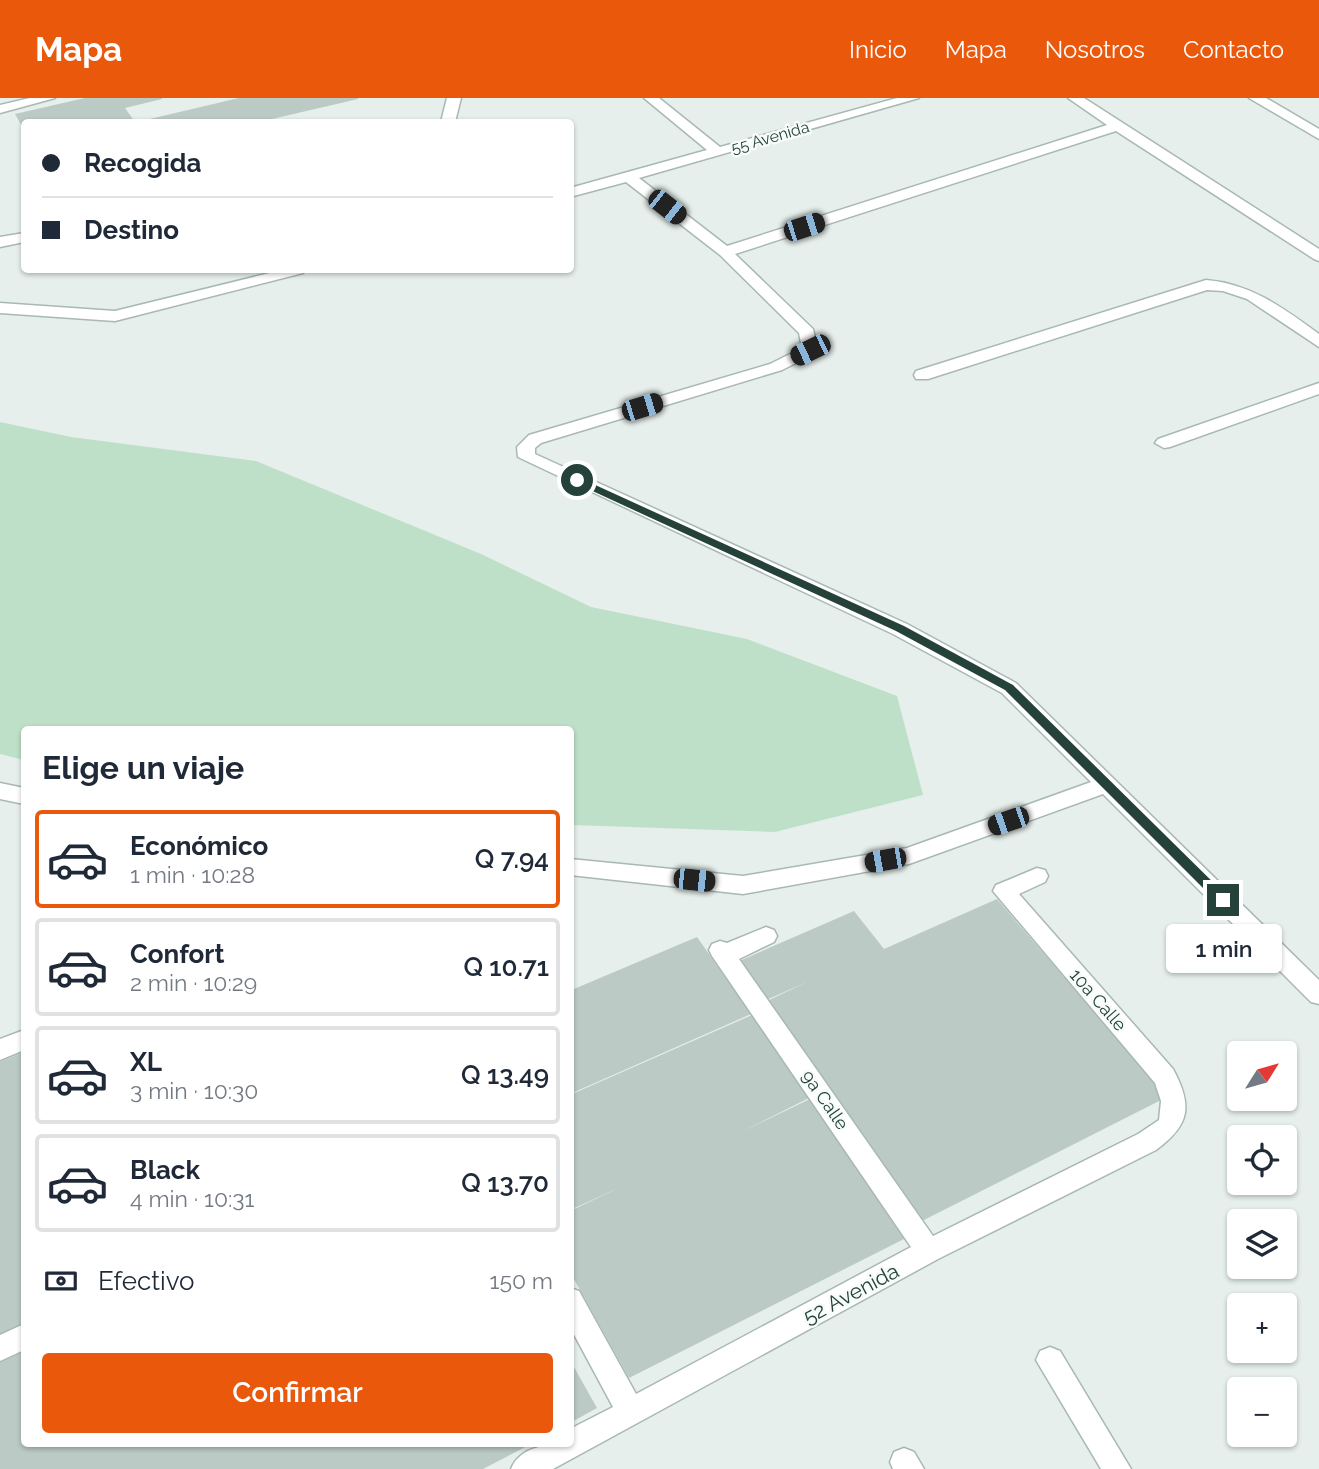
<!DOCTYPE html>
<html lang="es">
<meta charset="utf-8">
<style>
body{margin:0;font-family:Raleway,sans-serif;background:#f6f6f7;color:#1f2937;height:100vh;display:flex;flex-direction:column;font-size:26px;white-space:nowrap}
*{box-sizing:border-box;margin:0}
p{font-size:23px;color:#747a83}
.icon{flex:none;width:38px;height:38px;fill:none;stroke:currentColor;stroke-width:2;stroke-linecap:round;stroke-linejoin:round}
.map{position:relative;flex:1;overflow:hidden}
.sheet{position:absolute;left:21px;top:628px;width:553px;height:721px;display:flex;flex-direction:column;background:#fff;border-radius:7px;box-shadow:0 2px 5px #0004}
.sheet>*{flex:none}
.hud{position:absolute;left:21px;top:21px;width:553px;height:154px;border-radius:7px;box-shadow:0 2px 5px #0004;display:grid;align-content:center;height:154px;padding:0 21px;background:#fff}
.needle{width:46px;rotate:53deg}
.buttons{position:absolute;left:1227px;top:943px;display:grid;gap:14px}
.buttons a{display:grid;place-items:center;width:70px;height:70px;border-radius:7px;background:#fff;box-shadow:0 2px 5px #0004;font-size:35px}
.end{position:absolute;width:32px;height:32px;margin:-16px;border:9px solid #24423a;background:#fff;box-shadow:0 0 0 4px #fff}
.from{border-radius:50%}
.bubble{position:absolute;height:49px;border-radius:7px;background:#fff;box-shadow:0 2px 5px #0004;font-size:23px;font-weight:600;line-height:49px;text-align:center}
.car{position:absolute;width:21px;height:42px;margin:-21px -10px;border-radius:9px;box-shadow:0 0 5px 2px #0007;background:linear-gradient(#222 24%,#8ab4d8 0 40%,#222 0 76%,#8ab4d8 0 86%,#222 0)}
.hud b{display:flex;align-items:center;gap:24px;height:66px;font-size:26px}
.hud b+b{border-top:2px solid #e0e1e3}
.hud i{width:18px;height:18px;background:#1f2937}
ul{padding:0;list-style:none}
li{display:flex;align-items:center;gap:21px;height:98px;margin:0 14px 10px;padding:0 7px;border:4px solid #e0e1e3;border-radius:7px}
li div{flex:1}
li b{display:block;font-size:26px}
li em{font-style:normal;font-weight:600}
li.on{border-color:#ea580c}
li>.icon{width:63px;height:63px;stroke-width:1.5}
h2{padding:0 21px;font-size:32px;line-height:84px}
.pay{display:flex;align-items:center;gap:18px;height:77px;padding:0 21px;font-size:26px}
.pay p{margin-inline-start:auto}
.action{display:flex;gap:14px;margin-top:auto;padding:14px 21px}
.action a{flex:1;height:80px;border-radius:7px;background:#ea580c;color:#fff;font-size:28px;font-weight:600;line-height:80px;text-align:center}
header{display:flex;align-items:center;gap:42px;box-sizing:border-box;height:98px;padding:0 35px;background:#ea580c;color:#fff}
header strong{font-size:33px}
nav{display:flex;gap:38px;margin-inline-start:auto;font-size:24px}
.map>svg:first-child{display:block}
</style>
<header>
<strong>Mapa</strong>
<nav><a>Inicio</a><a>Mapa</a><a>Nosotros</a><a>Contacto</a></nav>
</header>
<div class="map">
<svg width="1319" height="1371" viewBox="0 0 1319 1371">
<rect width="100%" height="100%" fill="#e6efeb"/>
<path fill="#bfe0c8" d="M0 324 71 339 256 363 481 456 591 509 747 541 897 598 923 697 775 734 571 727 570 632H24V662L0 656Z"/>
<g fill="#bbcac4">
<path d="M85 0H162V1L125 10 135 24H24V32L15 16Z"/>
<path d="M239 0H358V1L259 24H137Z"/>
<path d="M997 801 1167 999 920 1124 765 904 809 883 764 903 737 864 854 813 884 851Z"/>
<path d="M697 839 751 916 570 996V885L574 891Z"/>
<path d="M752 917 809 1000 741 1034 810 1001 906 1140 629 1280 570 1174V1113L623 1088 570 1112V997Z"/>
<path d="M24 954V1229L0 1240V964Z"/>
<path d="M24 1253V1346H531L483 1371H0V1264Z"/>
<path d="M570 1262 597 1310 570 1325Z"/>
</g>
<g fill="none" stroke-linecap="round" stroke-linejoin="round">
<g stroke="#a8b8b2" stroke-width="3">
<g id="minor">
<path d="M30 0H55L0 15V7Z"/>
<path d="M447 0H461L455 24H441Z"/>
<path d="M644 0H659L720 49 897 0H919L639 80 727 148 1107 27 1068 0H1084L1319 151V163L1314 161 1116 33 735 156 813 231 818 252 816 255 782 272 541 345 535 350V356L907 526 1016 585 1319 882V906L1311 904 1103 696 909 766 743 796 570 777V761L743 778 907 750 1091 684 1002 595 893 536 518 359 517 349 529 337 770 266 802 250 799 235 720 157 626 84 570 99V90L707 52Z"/>
<path d="M1249 0H1266L1319 31V41Z"/>
<path d="M24 135V144L0 149V139Z"/>
<path d="M282 172H306L303 175 115 223 0 215V205L115 213Z"/>
<path d="M1206 182C1252 186 1283 210 1319 236V249L1247 201 1223 193 1207 192 928 281H916L914 277 916 273Z"/>
<path d="M1319 285V296L1170 349 1164 350 1155 345 1158 341Z"/>
<path d="M0 685 24 690V706L0 701Z"/>
<path d="M1037 770 1045 772 1048 778 1045 784 1019 796 1173 971C1193 1008 1190 1027 1156 1052L938 1161 553 1371H511C520 1348 548 1346 570 1346V1331L613 1309 570 1229V1190L579 1193 636 1296 911 1149 712 858 709 852 712 846 720 843 727 845 766 829 774 832 777 838 774 844 739 861 933 1138 1138 1036 1159 1022 1161 1003 1155 985 993 793 996 787Z"/>
<path d="M24 932V952L0 962V941Z"/>
<path d="M24 1226V1252L0 1263V1237Z"/>
<path d="M1050 1249 1060 1253 1131 1371H1101L1036 1262 1040 1253Z"/>
<path d="M904 1350 914 1354 924 1371H893L890 1364 894 1354Z"/>
</g>
</g>
<use href="#minor" fill="#fff" fill-rule="evenodd"/>
</g>
<path fill="#24423a" d="M573 380H580L904 528 1013 587 1227 798V805H1218L1005 592 896 533 573 384Z"/>
<g text-anchor="middle" stroke-width="5" stroke-linejoin="round" paint-order="stroke">
<g font-size="16" fill="#24423a" stroke="#f7fbf9">
<text transform="translate(770 39) rotate(-16)" y="6">55 Avenida</text>
</g>
<g font-size="18" fill="#24423a" stroke="#f7fbf9">
<text transform="translate(1098 902) rotate(49)" y="6">10a Calle</text>
<text transform="translate(825 1002) rotate(55)" y="6">9a Calle</text>
</g>
<g font-size="21" fill="#24423a" stroke="#f7fbf9">
<text transform="translate(851 1196) rotate(-28)" y="7">52 Avenida</text>
</g>
</g>
</svg>
<div class="buttons">
<a><svg class="needle" viewBox="-14 -14 28 28"><path d="M0-13l5 13h-10z" fill="#e53935"/><path d="M0 13l5-13h-10z" fill="#747a83"/></svg></a>
<a><svg class="icon" aria-label="locate" viewBox="0 0 24 24"><circle cx="12" cy="12" r="6"/><path d="M12 2v4M12 18v4M2 12h4M18 12h4"/></svg></a>
<a><svg class="icon" aria-label="layers" viewBox="0 0 24 24"><path d="M12 4l9 5-9 5-9-5zM3 14l9 5 9-5"/></svg></a>
<a>+</a>
<a>−</a>
</div>
<i class="end from" style="left:577px;top:382px"></i>
<i class="end" style="left:1223px;top:802px"></i>
<div class="bubble" style="left:1166px;top:826px;width:116px">1 min</div>
<i class="car" style="left:667px;top:109px;rotate:128deg"></i>
<i class="car" style="left:804px;top:129px;rotate:72deg"></i>
<i class="car" style="left:810px;top:252px;rotate:244deg"></i>
<i class="car" style="left:642px;top:309px;rotate:73deg"></i>
<i class="car" style="left:1008px;top:723px;rotate:251deg"></i>
<i class="car" style="left:885px;top:762px;rotate:260deg"></i>
<i class="car" style="left:694px;top:782px;rotate:96deg"></i>
<div class="hud">
<b><i class="from"></i>Recogida</b>
<b><i></i>Destino</b>
</div>
<section class="sheet">
<h2>Elige un viaje</h2>
<ul>
<li class="on"><svg class="icon" aria-label="car" viewBox="0 0 24 24"><path d="M5 17H2v-5l4-1 3-4h7l3 4 3 1v5h-3M9 17h6M6 11h13"/><circle cx="7" cy="17" r="2"/><circle cx="17" cy="17" r="2"/></svg><div><b>Económico</b><p>1 min · 10:28</p></div><em>Q 7.94</em></li>
<li><svg class="icon" aria-label="car" viewBox="0 0 24 24"><path d="M5 17H2v-5l4-1 3-4h7l3 4 3 1v5h-3M9 17h6M6 11h13"/><circle cx="7" cy="17" r="2"/><circle cx="17" cy="17" r="2"/></svg><div><b>Confort</b><p>2 min · 10:29</p></div><em>Q 10.71</em></li>
<li><svg class="icon" aria-label="car" viewBox="0 0 24 24"><path d="M5 17H2v-5l4-1 3-4h7l3 4 3 1v5h-3M9 17h6M6 11h13"/><circle cx="7" cy="17" r="2"/><circle cx="17" cy="17" r="2"/></svg><div><b>XL</b><p>3 min · 10:30</p></div><em>Q 13.49</em></li>
<li><svg class="icon" aria-label="car" viewBox="0 0 24 24"><path d="M5 17H2v-5l4-1 3-4h7l3 4 3 1v5h-3M9 17h6M6 11h13"/><circle cx="7" cy="17" r="2"/><circle cx="17" cy="17" r="2"/></svg><div><b>Black</b><p>4 min · 10:31</p></div><em>Q 13.70</em></li>
</ul>
<div class="pay"><svg class="icon" aria-label="cash" viewBox="0 0 24 24"><path d="M3 7h18v10H3z"/><circle cx="12" cy="12" r="2"/></svg>Efectivo<p>150 m</p></div>
<div class="action"><a>Confirmar</a></div>
</section>
</div>
